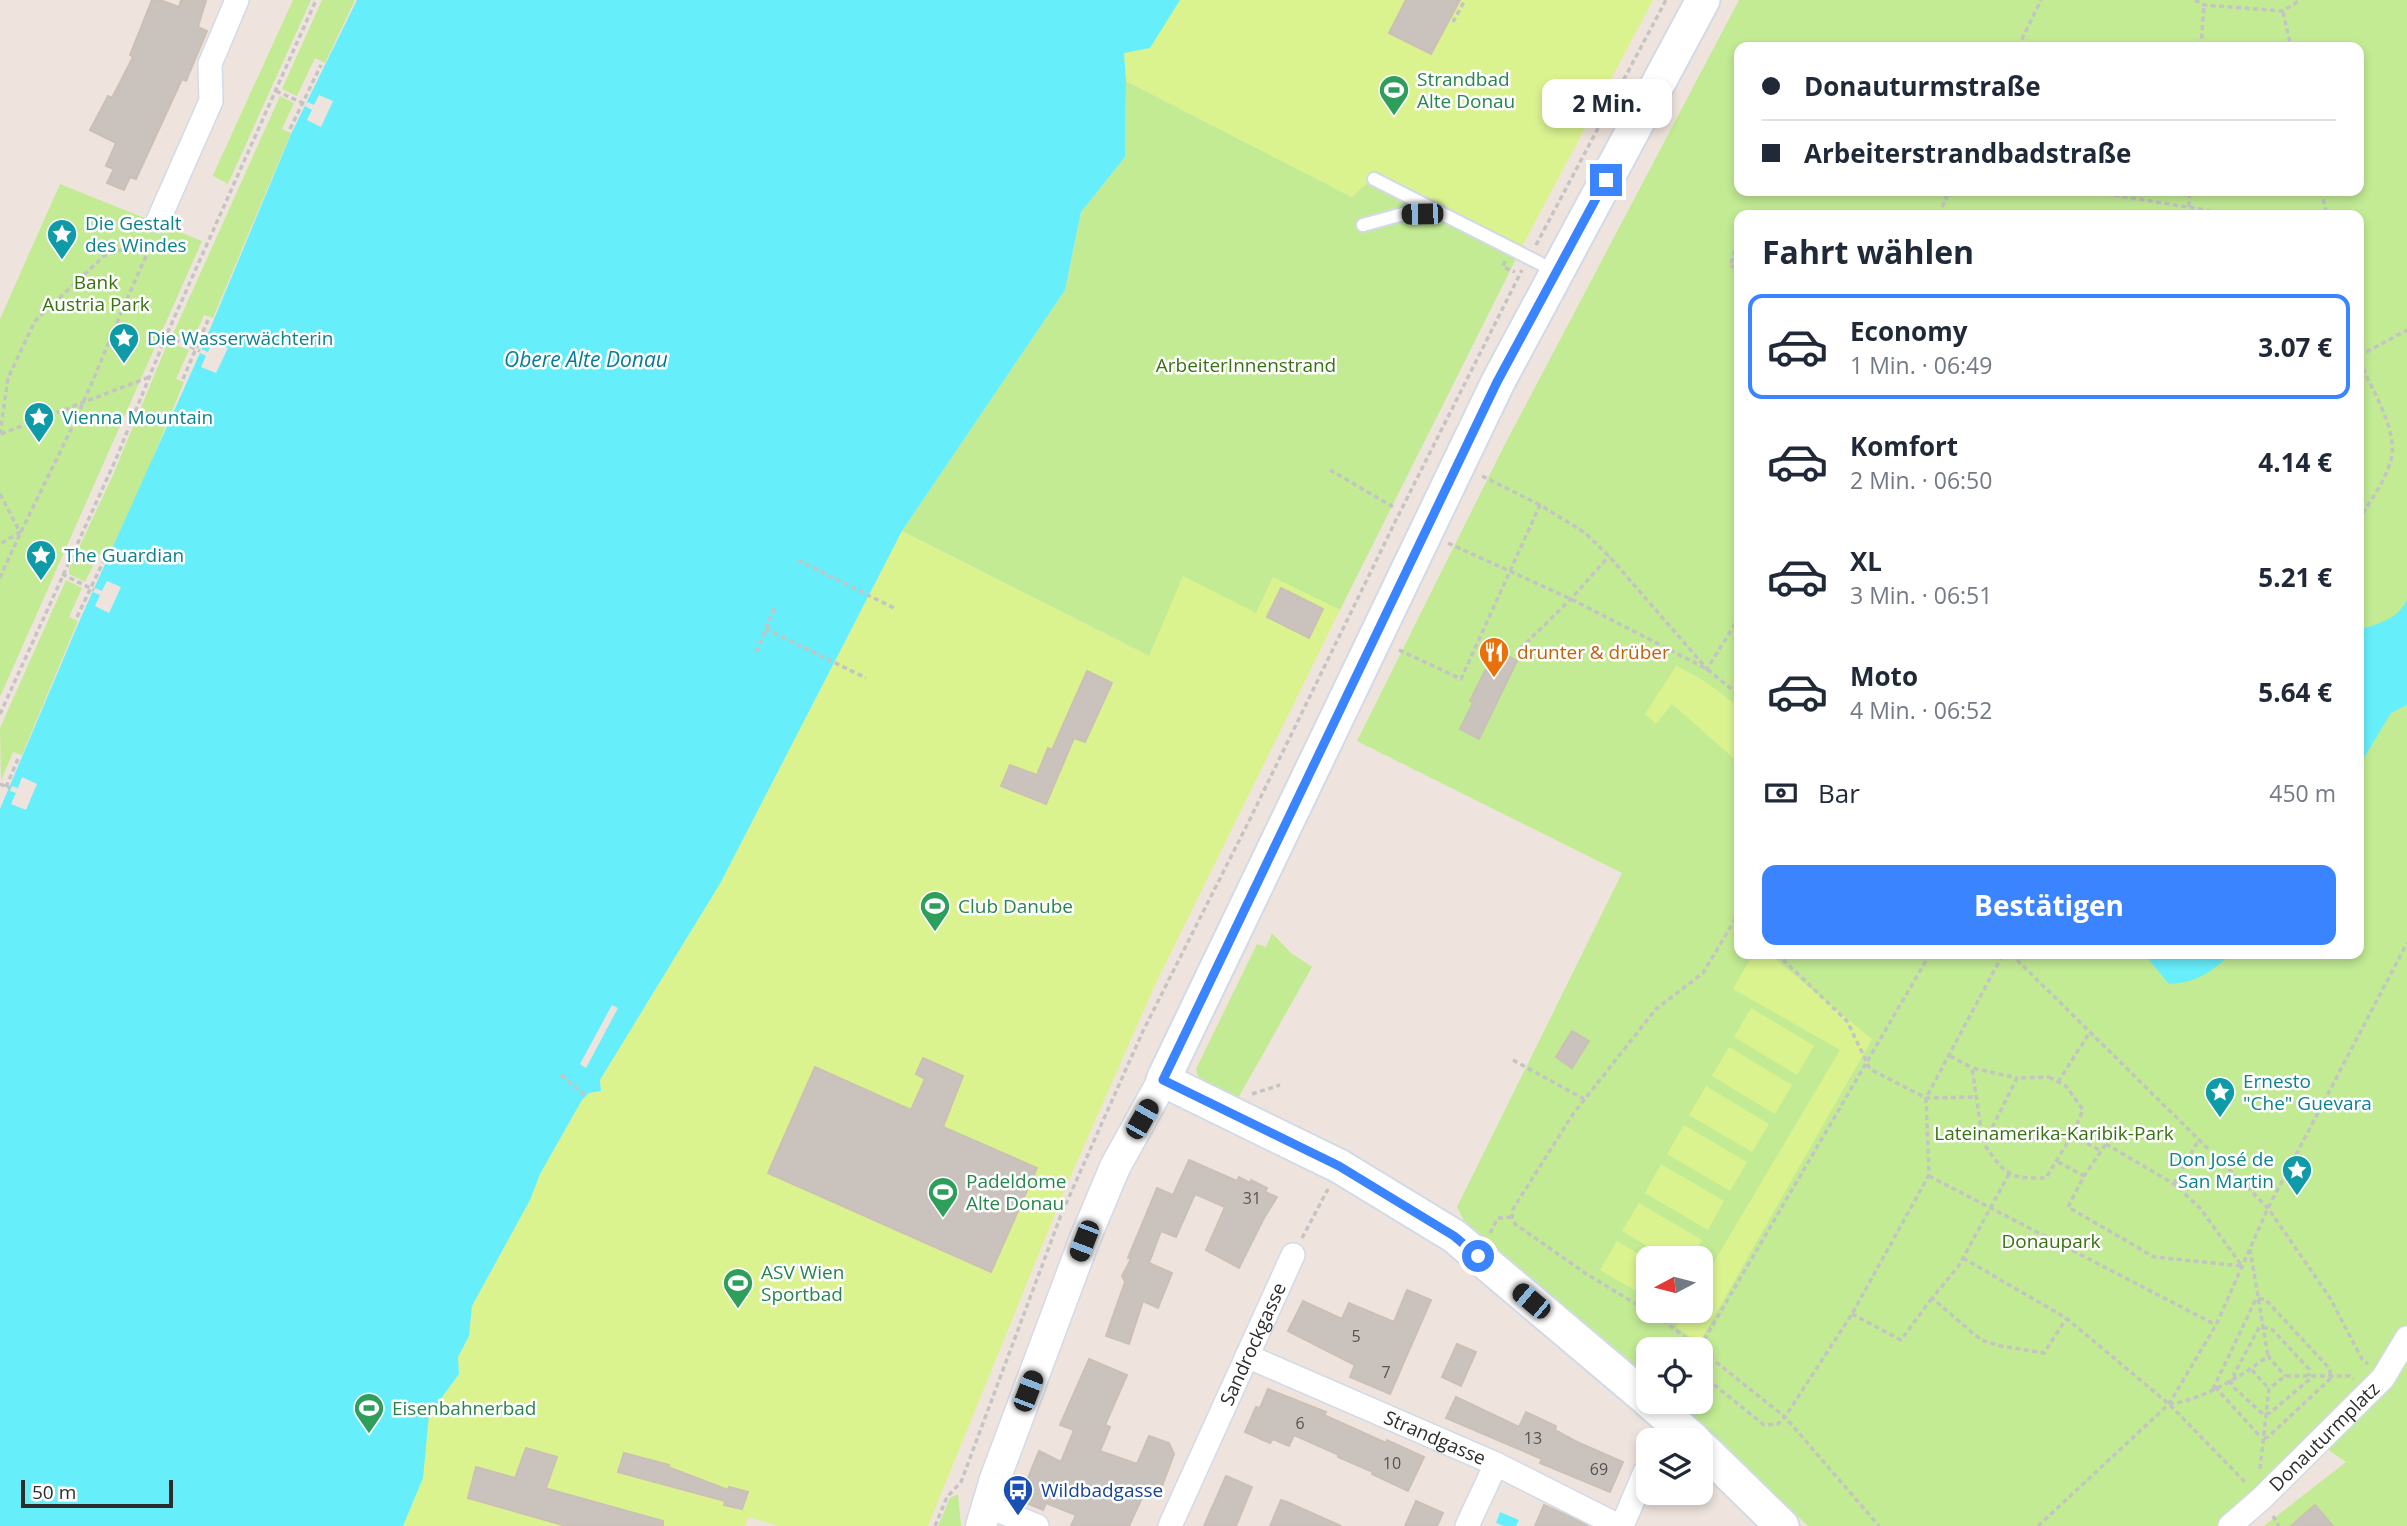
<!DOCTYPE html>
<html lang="de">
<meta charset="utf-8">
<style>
body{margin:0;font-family:"Open Sans",sans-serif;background:#f6f6f7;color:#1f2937;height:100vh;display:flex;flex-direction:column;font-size:26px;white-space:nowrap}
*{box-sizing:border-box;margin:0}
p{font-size:23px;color:#747a83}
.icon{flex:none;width:38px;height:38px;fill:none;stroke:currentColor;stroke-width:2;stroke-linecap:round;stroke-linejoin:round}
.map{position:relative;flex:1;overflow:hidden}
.details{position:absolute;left:1734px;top:210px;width:630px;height:749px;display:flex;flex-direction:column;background:#fff;border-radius:14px;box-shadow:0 4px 10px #0003}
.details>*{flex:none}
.guide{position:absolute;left:1734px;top:42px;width:630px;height:154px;border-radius:14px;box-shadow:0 4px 10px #0003;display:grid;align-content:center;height:154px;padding:0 28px;background:#fff}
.needle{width:46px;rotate:263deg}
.fabs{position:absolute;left:1636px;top:1246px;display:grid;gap:14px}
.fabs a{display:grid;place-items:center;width:77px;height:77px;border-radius:14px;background:#fff;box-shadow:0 4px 10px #0003;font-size:35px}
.scale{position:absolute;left:21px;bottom:18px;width:152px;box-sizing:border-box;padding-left:7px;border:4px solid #2c2c2c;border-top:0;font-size:19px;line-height:24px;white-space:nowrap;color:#2c2c2c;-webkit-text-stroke:5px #fff;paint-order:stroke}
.end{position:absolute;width:32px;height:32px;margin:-16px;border:9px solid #3a84ff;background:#fff;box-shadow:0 0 0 4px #fff}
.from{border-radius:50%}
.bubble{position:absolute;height:49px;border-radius:14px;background:#fff;box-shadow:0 4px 10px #0003;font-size:23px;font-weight:700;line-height:49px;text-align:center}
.car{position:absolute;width:21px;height:42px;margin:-21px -10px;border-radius:9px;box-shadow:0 0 5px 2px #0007;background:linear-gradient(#222 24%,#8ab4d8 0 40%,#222 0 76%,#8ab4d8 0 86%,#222 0)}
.guide b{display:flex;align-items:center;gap:24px;height:66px;font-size:26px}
.guide b+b{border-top:2px solid #e0e1e3}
.guide i{width:18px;height:18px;background:#1f2937}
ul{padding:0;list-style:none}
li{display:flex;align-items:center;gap:21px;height:105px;margin:0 14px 10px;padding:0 14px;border:4px solid transparent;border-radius:14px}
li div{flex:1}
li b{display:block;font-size:26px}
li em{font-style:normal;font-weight:700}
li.current{border-color:#3a84ff}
li>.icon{width:63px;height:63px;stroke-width:1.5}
h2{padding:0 28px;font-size:32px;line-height:84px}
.pay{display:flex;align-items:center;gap:18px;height:77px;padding:0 28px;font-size:26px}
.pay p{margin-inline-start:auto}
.cta{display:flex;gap:14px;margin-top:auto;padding:14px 28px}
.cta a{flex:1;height:80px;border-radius:14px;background:#3a84ff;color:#fff;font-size:28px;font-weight:700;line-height:80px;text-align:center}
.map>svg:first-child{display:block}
</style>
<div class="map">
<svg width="2407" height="1526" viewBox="0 0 2407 1526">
<rect width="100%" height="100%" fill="#efe4dd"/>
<g fill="#c2eb94" fill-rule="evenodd">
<path d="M293 0H311L228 184 213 176 214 173Z"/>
<path d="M322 0H355L325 63 315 58 297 96 282 89Z"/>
<path d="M1739 0H2407V1526H2264L2346 1462 2312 1439 2217 1526H1808L1678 1402H1701V1349H1648V1377L1466 1225 1457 1207 1622 873 1357 741 1503 448ZM1740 47H2359V191H1740ZM1740 215H2359V954H1740ZM1648 1258H1701V1311H1648Z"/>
<path d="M1126 81 1352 197 1377 173 1523 245 1340 610 1273 578 1256 614 1149 656 902 531 1065 290 1081 212 1125 157Z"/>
<path d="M280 96 294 103 282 129 291 133 213 318 204 315 192 343 173 334Z"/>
<path d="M60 184 202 241 0 697V319Z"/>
<path d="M168 342 189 350 176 379 184 382 148 470 108 558 99 554 85 582 69 574V569L113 475Z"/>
<path d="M66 580 82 588 69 617 78 621 22 755 13 752 1 781 0 728Z"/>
<path d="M1272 933 1291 953 1312 967 1237 1100 1199 1081 1196 1069 1257 944 1266 947Z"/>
<path d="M958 1494 961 1526H938L950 1498Z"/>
</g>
<g fill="#dbf38f">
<path d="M884 0H1653L1523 245 1377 174 1352 197 1126 81 991 95Z"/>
<path d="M902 531 1149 656 1183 576 1256 613 1273 577 1340 610 1156 983 1069 1180 928 1526H778L749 1517 745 1526H215L429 1415 459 1374 458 1357 469 1336 472 1306 530 1200 540 1174 582 1100 589 1093 601 1091 600 1080 721 882Z"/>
<path d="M1676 666C1699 676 1720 691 1739 708V763L1672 704 1656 724 1645 714Z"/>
<path d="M1753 954H1769L1872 1039 1699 1343 1676 1327 1685 1311H1701V1284L1840 1050 1733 989Z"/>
<path d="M1751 1008 1814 1046 1797 1075 1734 1037Z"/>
<path d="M1729 1047 1792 1085 1775 1114 1712 1076Z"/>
<path d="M1706 1086 1769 1124 1752 1152 1689 1115Z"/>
<path d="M1684 1125 1747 1162 1730 1191 1667 1154Z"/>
<path d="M1661 1164 1724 1201 1708 1230 1645 1193Z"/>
<path d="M1639 1203 1702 1240 1692 1258H1667L1622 1231Z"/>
<path d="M1617 1241 1648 1260V1298L1600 1270Z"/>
</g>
<g fill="#66effb">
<path d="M357 0H1180L1150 48 1124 53 1126 81 1125 157 1081 212 1065 290 902 531 721 882 600 1080 601 1091 589 1093 582 1100 540 1174 530 1200 472 1306 469 1336 458 1357 459 1374 429 1415 423 1478 403 1526H0V809L79 622 200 353 291 134Z"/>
<path d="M2407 600V705L2391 713 2359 766V630C2379 623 2397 620 2407 600Z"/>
<path d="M2144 954H2231C2209 973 2199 982 2169 984Z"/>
<path d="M1500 1512 1519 1520 1516 1526H1504L1496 1523Z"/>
</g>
<g fill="#efe4dd">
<path d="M319 95 333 101 321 127 307 120 312 110 305 106 307 102 314 105Z"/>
<path d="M213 341 228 348 216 373 201 367 206 356 200 353 201 349 208 352Z"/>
<path d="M107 581 121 587 109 613 95 606 100 595 93 592 95 588 102 591Z"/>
<path d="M22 777 37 784 26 810 11 804 16 793 10 791 12 786 18 788Z"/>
<path d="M612 1005 618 1008 586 1068 580 1064Z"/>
</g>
<g fill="#cac2bc" stroke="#cbc0b6" stroke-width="2">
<path d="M152 0H160L179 7 181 0H206L198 27 207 31 186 81 182 79 136 179 130 177 124 190 107 183 114 169 106 166 116 143 90 130 108 96 112 98 133 57 130 55Z"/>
<path d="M1406 0H1460L1431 54 1389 33Z"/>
<path d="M1281 588 1323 609 1309 638 1267 617Z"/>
<path d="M1496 649 1517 661 1479 739 1460 729 1473 703 1470 701Z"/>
<path d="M1087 671 1112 683 1085 742 1074 738 1046 804 1001 786 1010 765 1037 775 1048 748 1052 750Z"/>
<path d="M1572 1031 1589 1041 1572 1068 1556 1057Z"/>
<path d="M923 1058 963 1076 943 1127 1037 1168 991 1272 768 1173 815 1067 911 1110 925 1079 916 1074Z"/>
<path d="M1189 1160 1237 1181 1239 1177 1250 1183 1251 1180 1267 1188 1265 1192 1277 1197 1264 1218 1239 1268 1206 1250 1225 1207 1195 1194 1176 1237 1161 1231 1149 1263 1172 1273 1158 1308 1143 1301 1129 1344 1106 1336 1125 1282 1122 1276 1131 1259 1128 1258 1157 1188 1173 1195Z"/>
<path d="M1407 1290 1431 1300 1390 1394 1350 1377 1355 1365 1288 1331 1303 1301 1342 1319 1349 1303 1394 1322Z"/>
<path d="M1457 1344 1476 1352 1461 1386 1442 1377Z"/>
<path d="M1089 1359 1127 1375 1105 1425 1110 1427 1100 1451 1137 1464 1149 1436 1169 1443 1174 1454 1159 1494 1146 1489 1129 1526H1071L1076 1515 1046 1503 1043 1510 1026 1503 1032 1486 1026 1483 1039 1451 1061 1462 1074 1430 1060 1425Z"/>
<path d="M1268 1389 1326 1412 1324 1415 1386 1443 1387 1440 1424 1457 1408 1491 1372 1474 1373 1472 1338 1457 1339 1455 1294 1435 1289 1446 1273 1439 1270 1443 1245 1432 1256 1407 1260 1408Z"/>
<path d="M1456 1397 1519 1427 1526 1412 1556 1426 1555 1430 1577 1442 1623 1462 1610 1492 1540 1463 1542 1459 1446 1418Z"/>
<path d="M526 1448 557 1457 546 1488 548 1489 663 1521V1526H566L468 1498 476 1467 515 1478Z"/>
<path d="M624 1453 669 1465 668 1467 728 1490 729 1487 748 1492 742 1509 724 1505 725 1501 618 1472Z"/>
<path d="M1226 1476 1252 1487 1236 1526H1204Z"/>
<path d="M1281 1500 1287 1502 1341 1526H1270Z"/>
<path d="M1416 1501 1443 1513 1437 1526H1405Z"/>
<path d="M1544 1505 1568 1516 1588 1526H1535Z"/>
<path d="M2315 1505 2333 1526H2291Z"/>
</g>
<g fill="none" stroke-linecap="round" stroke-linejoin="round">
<g stroke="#d2dae6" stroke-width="16">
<g id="service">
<path d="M1374 179 1557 272"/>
<path d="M1363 225 1403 214H1436"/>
</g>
</g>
<g stroke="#d2dae6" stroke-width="26">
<g id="minor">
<path d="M158 221 211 101 210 64 237 0"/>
<path id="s1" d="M1247 1356 1496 1464 1619 1526"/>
<path d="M987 1506 1037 1526"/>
<path id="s2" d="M1170 1526 1293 1255"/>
<path d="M1467 1526 1496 1464"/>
<path d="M1622 1526 1645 1472"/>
<path id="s3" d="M2230 1526 2261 1499 2383 1378 2407 1338"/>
</g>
</g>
<g stroke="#d2dae6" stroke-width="33">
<path id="tertiary" d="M981 1526 995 1479 1084 1241 1115 1167 1163 1080"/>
</g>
<g stroke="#d2dae6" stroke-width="37">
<g id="secondary">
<path d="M1648 1400 1454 1236 1339 1166 1163 1080 1498 382 1703 0"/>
<path d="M1650 1402 1694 1440"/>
<path d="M1701 1447 1782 1526"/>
</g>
</g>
<g stroke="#c4c4c4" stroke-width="3.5" stroke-dasharray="5 3.5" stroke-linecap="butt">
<path d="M2195 0 2204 5 2283 11 2300 0"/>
<path d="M2283 12 2291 47"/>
<path d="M1453 22 1465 0"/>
<path d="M2018 47 2041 0"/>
<path d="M2201 47 2204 5"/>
<path d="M276 91 305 104"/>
<path d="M290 129 321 65"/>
<path d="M2089 191 2236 215"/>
<path d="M2321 191 2327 215"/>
<path d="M1746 215 1748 208"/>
<path d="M1939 215 1949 191"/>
<path d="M2188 215 2190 191"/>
<path d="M1740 234 1730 266 1740 268"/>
<path d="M1536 245 1666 0"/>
<path d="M1505 261 1503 267 1515 272"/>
<path d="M167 336 200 351"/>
<path d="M2359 356 2407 330"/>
<path d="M2359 361C2371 387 2399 432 2391 460 2385 481 2371 500 2359 519"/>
<path d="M183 379 208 320"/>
<path d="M0 434 8 378 35 321 104 256 147 240"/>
<path d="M1 434 149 377"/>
<path d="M1330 470 1395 508"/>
<path d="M1482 476 1540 505"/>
<path d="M0 494 20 532 0 544"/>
<path d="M1448 543 1571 599 1707 669 1740 696"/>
<path d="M798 560 894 608"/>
<path d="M62 574 94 590"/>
<path d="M0 578C24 522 53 469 78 414 104 357 125 299 153 242"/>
<path d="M77 617 104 560"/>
<path d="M766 629 866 678"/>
<path d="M1520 649 1571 599 1609 556"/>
<path d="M1399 650 1461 679 1540 505 1584 532 1609 556 1707 669 1740 616"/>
<path d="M756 652 775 607"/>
<path d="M0 714 116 459 166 336 316 0"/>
<path d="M0 784 10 788"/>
<path d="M6 787 18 759"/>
<path d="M1740 911 1703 973 1656 1009 1573 1114 1513 1209 1512 1217 1515 1224 1585 1273 1667 1323 1785 1417 1879 1526"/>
<path d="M1777 954 1847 1021 1870 1069 1926 1098 1976 1097"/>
<path d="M2011 954 2268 1208 2330 1298 2362 1359 2368 1364"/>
<path d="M1950 1056 1972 1068"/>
<path d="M1513 1060 1584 1099"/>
<path d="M561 1075 586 1096"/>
<path d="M2049 1077 2066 1086 2083 1110 2072 1135 2046 1178C2008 1179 2005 1174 1984 1144L2017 1078Z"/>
<path d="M2058 1082 2090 1032"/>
<path d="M1252 1094 1280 1085"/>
<path d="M2072 1135 2101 1151"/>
<path d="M1983 1142 1972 1068 2017 1078"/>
<path d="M2106 1144 2174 1184 2200 1208 2242 1266 2154 1257 2068 1207 2084 1176Z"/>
<path d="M2058 1162 2084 1176"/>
<path d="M2009 1174 1958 1267 1932 1298 1981 1340 2001 1346 2044 1353 2066 1319"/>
<path d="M1929 1176 2216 1325"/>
<path d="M2174 1184 2199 1139"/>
<path d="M1490 1233 1498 1218 1512 1217"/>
<path d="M1302 1238 1328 1189"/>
<path d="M2250 1249 2268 1356"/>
<path d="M1963 1258 2066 1318 2169 1404 2246 1483"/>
<path d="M2259 1299H2265L2330 1369V1376"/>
<path d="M1852 1314 1901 1340 1932 1298"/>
<path d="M2263 1328H2271L2309 1369V1376"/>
<path d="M1700 1347 1930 954"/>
<path d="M2252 1370 2269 1389"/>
<path d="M1701 1374 1764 1425 1778 1424 1785 1417 1852 1314 1929 1175 1926 1098 2003 954"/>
<path d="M2235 1377 2234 1374 2260 1326 2263 1325"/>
<path d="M2230 1380 2232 1386 2263 1414 2270 1413 2310 1379V1376"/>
<path d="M2215 1387 2258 1434H2264"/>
<path d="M2213 1389 2256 1299 2259 1298"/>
<path d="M2169 1404C2200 1401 2243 1376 2268 1356L2285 1376"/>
<path d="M2264 1438 2268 1437 2330 1379V1376"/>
<path d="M2260 1469 2269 1389 2285 1376H2350L2354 1379"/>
<path d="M2273 1516 2279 1526"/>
<path d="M935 1526 947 1497 961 1482 1061 1215 1143 1031 1250 819 1397 518 1522 270"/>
<path d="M2038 1526 2169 1404 2216 1325 2268 1208 2407 943"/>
</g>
<use href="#service" stroke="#fff" stroke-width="12"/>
<use href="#minor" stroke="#fff" stroke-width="23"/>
<use href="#tertiary" stroke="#fff" stroke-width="30"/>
<use href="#secondary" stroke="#fff" stroke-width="33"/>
</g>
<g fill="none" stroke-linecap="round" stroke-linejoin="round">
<path stroke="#3a84ff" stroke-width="9" d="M1478 1256 1454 1236 1339 1166 1163 1080 1497 382 1606 180"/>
</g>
<defs>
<g id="stadium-pin" transform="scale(1.575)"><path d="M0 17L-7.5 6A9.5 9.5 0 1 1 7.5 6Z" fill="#2e9e5b" stroke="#fff"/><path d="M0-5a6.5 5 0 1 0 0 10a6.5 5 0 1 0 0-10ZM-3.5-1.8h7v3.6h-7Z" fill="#fff"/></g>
<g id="sight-pin" transform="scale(1.575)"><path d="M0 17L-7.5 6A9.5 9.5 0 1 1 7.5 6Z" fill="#0f9aa8" stroke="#fff"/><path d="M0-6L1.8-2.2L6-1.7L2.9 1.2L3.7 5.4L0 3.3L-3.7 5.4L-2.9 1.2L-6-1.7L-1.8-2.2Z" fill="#fff"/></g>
<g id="restaurant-pin" transform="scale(1.575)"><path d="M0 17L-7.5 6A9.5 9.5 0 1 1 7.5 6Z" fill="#e8710a" stroke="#fff"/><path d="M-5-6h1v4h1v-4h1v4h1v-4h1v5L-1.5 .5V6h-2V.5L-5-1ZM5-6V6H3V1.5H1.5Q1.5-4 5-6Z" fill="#fff"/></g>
<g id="bus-pin" transform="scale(1.575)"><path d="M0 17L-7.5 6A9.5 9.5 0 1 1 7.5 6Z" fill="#1a4fb4" stroke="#fff"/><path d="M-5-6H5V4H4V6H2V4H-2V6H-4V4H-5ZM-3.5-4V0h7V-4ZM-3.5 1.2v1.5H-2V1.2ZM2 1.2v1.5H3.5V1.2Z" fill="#fff"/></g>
</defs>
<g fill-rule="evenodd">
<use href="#stadium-pin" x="1394" y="90"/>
<use href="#sight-pin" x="62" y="234"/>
<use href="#sight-pin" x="124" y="338"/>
<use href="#sight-pin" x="39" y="417"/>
<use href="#sight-pin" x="41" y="555"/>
<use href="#restaurant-pin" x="1494" y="652"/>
<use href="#stadium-pin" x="935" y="906"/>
<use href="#sight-pin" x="2220" y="1092"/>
<use href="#sight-pin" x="2297" y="1170"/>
<use href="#stadium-pin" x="943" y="1192"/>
<use href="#stadium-pin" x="738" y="1283"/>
<use href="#stadium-pin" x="369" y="1408"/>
<use href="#bus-pin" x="1018" y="1490"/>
</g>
<g text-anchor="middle" stroke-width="5" stroke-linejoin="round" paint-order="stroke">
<g font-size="16" fill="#545250">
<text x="1252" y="1204">31</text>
<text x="1356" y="1342">5</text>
<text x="1386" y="1378">7</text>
<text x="1300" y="1429">6</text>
<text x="1533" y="1444">13</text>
<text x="1392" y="1469">10</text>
<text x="1599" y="1475">69</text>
</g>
<g font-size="19" fill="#27864d" stroke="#fff" text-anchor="start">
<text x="1417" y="86">Strandbad<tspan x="1417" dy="22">Alte Donau</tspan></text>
<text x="958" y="913">Club Danube</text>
<text x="966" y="1188">Padeldome<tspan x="966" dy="22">Alte Donau</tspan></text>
<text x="761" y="1279">ASV Wien<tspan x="761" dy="22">Sportbad</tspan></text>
<text x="392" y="1415">Eisenbahnerbad</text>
</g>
<g font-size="19" fill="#0d838f" stroke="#fff" text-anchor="start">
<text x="85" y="230">Die Gestalt<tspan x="85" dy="22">des Windes</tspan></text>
<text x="147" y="345">Die Wasserwächterin</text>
<text x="62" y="424">Vienna Mountain</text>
<text x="64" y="562">The Guardian</text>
<text x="2243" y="1088">Ernesto<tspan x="2243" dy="22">"Che" Guevara</tspan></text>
<text x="2274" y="1166" text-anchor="end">Don José de<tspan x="2274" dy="22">San Martin</tspan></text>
</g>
<g font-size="19" fill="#397213" stroke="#fff">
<text x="96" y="289">Bank<tspan x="96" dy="22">Austria Park</tspan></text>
<text x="1246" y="372">ArbeiterInnenstrand</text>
<text x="2054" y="1140">Lateinamerika-Karibik-Park</text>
<text x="2051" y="1248">Donaupark</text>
</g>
<g font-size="19" fill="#c56008" stroke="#fff" text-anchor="start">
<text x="1517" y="659">drunter &amp; drüber</text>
</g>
<g font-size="19" fill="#2c2c2c" stroke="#fff">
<text dy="7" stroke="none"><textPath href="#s2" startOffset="200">Sandrockgasse</textPath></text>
<text dy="7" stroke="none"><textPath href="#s3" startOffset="130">Donauturmplatz</textPath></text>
<text dy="7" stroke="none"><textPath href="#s1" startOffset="205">Strandgasse</textPath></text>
</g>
<g font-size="19" fill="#164399" stroke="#fff" text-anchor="start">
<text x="1041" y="1497">Wildbadgasse</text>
</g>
<g font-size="21" font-style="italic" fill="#037f95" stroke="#fff">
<text x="586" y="367">Obere Alte Donau</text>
</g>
</g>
</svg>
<div class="fabs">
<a><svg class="needle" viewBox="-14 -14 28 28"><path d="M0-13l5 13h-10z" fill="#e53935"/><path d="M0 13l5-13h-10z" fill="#747a83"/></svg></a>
<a><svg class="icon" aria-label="locate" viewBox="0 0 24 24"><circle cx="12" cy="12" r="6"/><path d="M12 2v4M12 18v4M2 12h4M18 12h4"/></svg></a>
<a><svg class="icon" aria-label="layers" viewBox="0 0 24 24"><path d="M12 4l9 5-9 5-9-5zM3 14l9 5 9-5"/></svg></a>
</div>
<div class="scale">50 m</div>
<i class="end from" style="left:1478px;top:1256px"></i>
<i class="end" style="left:1606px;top:180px"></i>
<div class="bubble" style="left:1542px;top:79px;width:130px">2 Min.</div>
<i class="car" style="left:1422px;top:214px;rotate:269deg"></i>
<i class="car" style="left:1142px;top:1119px;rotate:30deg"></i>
<i class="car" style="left:1084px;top:1241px;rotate:201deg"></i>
<i class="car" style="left:1531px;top:1301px;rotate:310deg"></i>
<i class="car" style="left:1028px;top:1391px;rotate:21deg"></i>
<div class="guide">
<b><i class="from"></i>Donauturmstraße</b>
<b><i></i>Arbeiterstrandbadstraße</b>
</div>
<section class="details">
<h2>Fahrt wählen</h2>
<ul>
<li class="current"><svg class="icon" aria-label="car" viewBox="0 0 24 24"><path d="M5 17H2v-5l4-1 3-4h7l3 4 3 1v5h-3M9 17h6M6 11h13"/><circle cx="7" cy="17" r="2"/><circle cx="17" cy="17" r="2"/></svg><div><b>Economy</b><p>1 Min. · 06:49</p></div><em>3.07 €</em></li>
<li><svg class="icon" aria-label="car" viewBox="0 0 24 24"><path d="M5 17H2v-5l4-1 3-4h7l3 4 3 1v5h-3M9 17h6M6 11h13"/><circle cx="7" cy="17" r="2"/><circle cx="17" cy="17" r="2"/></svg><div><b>Komfort</b><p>2 Min. · 06:50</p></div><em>4.14 €</em></li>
<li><svg class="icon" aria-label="car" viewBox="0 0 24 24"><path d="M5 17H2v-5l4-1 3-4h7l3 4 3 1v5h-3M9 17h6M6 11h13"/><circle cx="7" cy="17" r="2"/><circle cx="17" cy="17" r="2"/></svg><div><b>XL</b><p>3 Min. · 06:51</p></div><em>5.21 €</em></li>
<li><svg class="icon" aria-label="car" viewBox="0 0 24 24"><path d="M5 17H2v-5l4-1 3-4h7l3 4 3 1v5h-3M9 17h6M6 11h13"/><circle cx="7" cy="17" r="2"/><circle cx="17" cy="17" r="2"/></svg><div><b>Moto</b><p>4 Min. · 06:52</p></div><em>5.64 €</em></li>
</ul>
<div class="pay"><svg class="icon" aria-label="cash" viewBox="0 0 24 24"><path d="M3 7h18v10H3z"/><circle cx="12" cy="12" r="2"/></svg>Bar<p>450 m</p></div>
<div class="cta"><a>Bestätigen</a></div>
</section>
</div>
